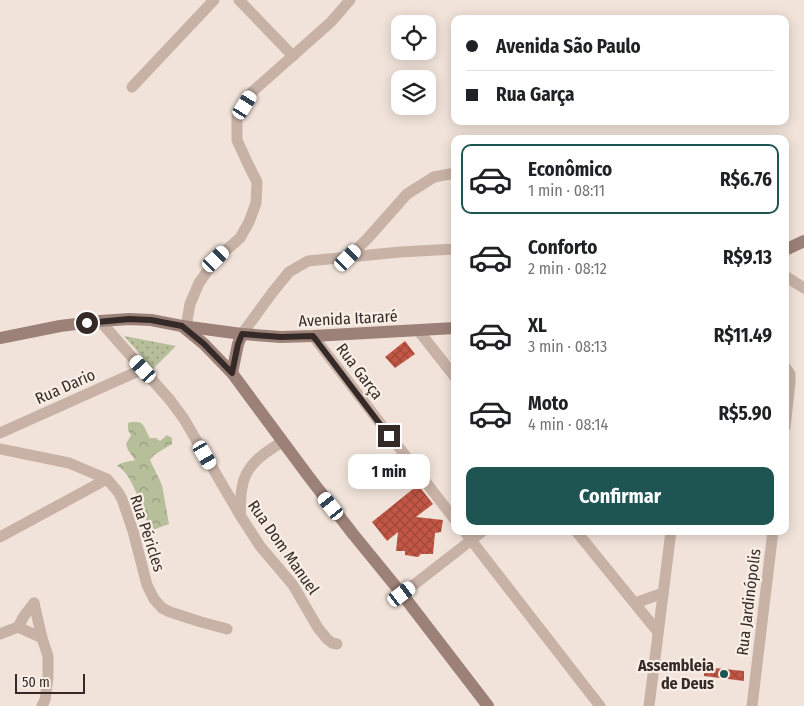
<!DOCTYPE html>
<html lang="pt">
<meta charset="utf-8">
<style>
body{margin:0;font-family:"Fira Sans Condensed",sans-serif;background:#f6f6f6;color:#202124;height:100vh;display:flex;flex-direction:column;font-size:19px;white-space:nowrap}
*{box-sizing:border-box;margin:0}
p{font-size:16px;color:#757577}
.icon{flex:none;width:28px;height:28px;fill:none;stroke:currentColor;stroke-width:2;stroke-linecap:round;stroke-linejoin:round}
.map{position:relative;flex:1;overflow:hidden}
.drawer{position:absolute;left:451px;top:135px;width:338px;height:400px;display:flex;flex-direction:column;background:#fff;border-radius:10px;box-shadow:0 2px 12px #0003}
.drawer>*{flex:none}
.hud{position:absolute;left:451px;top:15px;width:338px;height:110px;border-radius:10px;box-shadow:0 2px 12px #0003;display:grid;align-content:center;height:110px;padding:0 15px;background:#fff}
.buttons{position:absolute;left:391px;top:15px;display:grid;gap:10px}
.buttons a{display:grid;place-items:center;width:45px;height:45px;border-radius:10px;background:#fff;box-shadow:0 2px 12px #0003;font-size:25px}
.scale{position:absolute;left:15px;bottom:12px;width:70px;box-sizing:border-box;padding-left:5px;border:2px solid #352a27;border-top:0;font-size:14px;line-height:18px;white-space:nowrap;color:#352a27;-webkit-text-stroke:4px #f9eee6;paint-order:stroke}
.end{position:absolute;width:22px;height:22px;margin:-11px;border:6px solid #352a27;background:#fff;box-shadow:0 0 0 2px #fff}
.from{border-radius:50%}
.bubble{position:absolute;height:35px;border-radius:10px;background:#fff;box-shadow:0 2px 12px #0003;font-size:16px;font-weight:700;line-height:35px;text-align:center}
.car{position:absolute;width:15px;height:30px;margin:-15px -8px;border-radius:6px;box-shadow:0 0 4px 1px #0007;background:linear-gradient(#fff 24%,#345 0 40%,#fff 0 76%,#345 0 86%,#fff 0)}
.hud b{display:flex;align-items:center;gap:18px;height:48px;font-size:19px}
.hud b+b{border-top:1px solid #e0e0e0}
.hud i{width:12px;height:12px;background:#202124}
ul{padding:9px 0 0;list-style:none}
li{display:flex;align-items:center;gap:15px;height:70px;margin:0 10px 8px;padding:0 5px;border:2px solid transparent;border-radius:10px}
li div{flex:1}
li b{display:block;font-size:19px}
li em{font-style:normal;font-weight:700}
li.active{border-color:#1e5553}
li>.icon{width:45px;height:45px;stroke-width:1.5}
.cta{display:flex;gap:10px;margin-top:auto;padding:10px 15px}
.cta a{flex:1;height:58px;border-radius:10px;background:#1e5553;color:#fff;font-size:20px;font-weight:700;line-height:58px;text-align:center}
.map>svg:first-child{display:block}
</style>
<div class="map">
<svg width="804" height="706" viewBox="0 0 804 706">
<defs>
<pattern id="grass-dots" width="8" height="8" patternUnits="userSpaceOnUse" patternTransform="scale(1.25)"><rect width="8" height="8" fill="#b7bf9a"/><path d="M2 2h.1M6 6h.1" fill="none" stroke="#969b7e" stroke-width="1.8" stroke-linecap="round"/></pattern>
<pattern id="forest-crowns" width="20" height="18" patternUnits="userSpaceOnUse" patternTransform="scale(1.25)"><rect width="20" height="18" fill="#b7bf9a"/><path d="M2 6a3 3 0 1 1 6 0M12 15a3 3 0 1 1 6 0" fill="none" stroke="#969b7e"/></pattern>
<pattern id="building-cross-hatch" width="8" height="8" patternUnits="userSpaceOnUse" patternTransform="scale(1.25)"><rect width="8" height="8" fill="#c35746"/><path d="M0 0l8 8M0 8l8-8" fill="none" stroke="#9f483a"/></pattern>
</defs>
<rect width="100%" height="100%" fill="#f1e3da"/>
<path fill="url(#grass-dots)" d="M124 336 176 346 153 369Z"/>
<path fill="url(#forest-crowns)" d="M131 422C146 421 143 427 150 438H156L160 441 167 435 172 438V444L154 455 150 460 162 485 169 524 150 531C144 515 133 473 117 466 123 461 128 462 135 460L128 450 126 444 131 435 128 430V423Z"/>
<g fill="url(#building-cross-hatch)">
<path d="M405 341 415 354 395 368 385 357Z"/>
<path d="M418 485 433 504 416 517 443 520 441 532 435 533 433 554H421L418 557 405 555V551H396L398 532 387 541 372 522Z"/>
<path d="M704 667 744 671V681L704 676Z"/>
</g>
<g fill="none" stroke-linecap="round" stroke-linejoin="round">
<g stroke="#c8b2a6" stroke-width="11">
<path d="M239 0 293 56"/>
<path d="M132 87 214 0"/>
<path d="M348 258 368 238 407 194 434 177 455 173"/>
<path d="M785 276 804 288"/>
<path d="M100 321 170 400 184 419 240 515 260 546 293 585 318 628 327 639 332 643 337 644"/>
<path d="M186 327 190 304 199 283 216 259 240 238 249 222 256 203 257 182 247 162 237 140V117L252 92 331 22 350 0"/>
<path d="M418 330 455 377"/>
<path d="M242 334 272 293 289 272 308 261 400 252 455 249"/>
<path d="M313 336 455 520"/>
<path d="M785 367 790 374V383L785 427"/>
<path d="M0 433 143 369"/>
<path d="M0 449 69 463 107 479 118 492 122 499 133 531 147 585 154 599 162 608 170 612 201 622 227 629"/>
<path d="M240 515C241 506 240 497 242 488 245 465 264 453 282 442"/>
<path d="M464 531 600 706"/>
<path d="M576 531 658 632"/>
<path d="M0 537 107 479"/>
<path d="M402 594 483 531"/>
<path d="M34 603 42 638 48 656V677L45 700 42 706"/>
<path d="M635 603 663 593"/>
<path d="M18 627 24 616 34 603"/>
<path d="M0 634 18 627 42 638"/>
<path d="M649 706 671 531"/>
<path d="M752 706 773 531"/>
</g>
<g stroke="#9c8178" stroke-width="12">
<path d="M785 250 804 241"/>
<path d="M182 326 204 344 232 373 309 477 353 534 402 594 488 706"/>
<path d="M0 338 60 326 100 321 129 319 151 320 182 326 242 334 281 337 313 336 455 328"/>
<path d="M232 373 238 344 242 334"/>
</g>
</g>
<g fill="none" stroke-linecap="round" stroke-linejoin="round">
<path stroke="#352a27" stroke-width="6" d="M87 323 129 319 151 320 182 326 204 344 232 373 238 344 242 334 281 337 313 336 389 436"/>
</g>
<circle fill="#1e5553" stroke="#f9eee6" stroke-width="2" cx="724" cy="674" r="5"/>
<g text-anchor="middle" stroke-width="4.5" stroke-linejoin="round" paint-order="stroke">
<g font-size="16" fill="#352a27" stroke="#f9eee6">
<text transform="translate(348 318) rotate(-3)" y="6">Avenida Itararé</text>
<text transform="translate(360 371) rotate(53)" y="6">Rua Garça</text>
<text transform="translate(65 386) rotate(-24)" y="6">Rua Dario</text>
<text transform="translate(148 533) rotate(72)" y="6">Rua Péricles</text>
<text transform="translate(284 547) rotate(55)" y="6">Rua Dom Manuel</text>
<text transform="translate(748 602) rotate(-83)" y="6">Rua Jardinópolis</text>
</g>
<g font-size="16" font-weight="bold" fill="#352a27" stroke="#f9eee6" text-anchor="end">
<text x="714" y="671">Assembleia<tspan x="714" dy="18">de Deus</tspan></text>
</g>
</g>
</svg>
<div class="buttons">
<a><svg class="icon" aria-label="locate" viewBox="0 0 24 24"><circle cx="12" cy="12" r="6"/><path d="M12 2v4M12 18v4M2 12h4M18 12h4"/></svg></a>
<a><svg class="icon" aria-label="layers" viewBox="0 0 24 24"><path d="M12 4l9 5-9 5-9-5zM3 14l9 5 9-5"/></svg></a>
</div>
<div class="scale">50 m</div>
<i class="end from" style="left:87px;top:323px"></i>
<i class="end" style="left:389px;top:436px"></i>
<div class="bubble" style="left:348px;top:454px;width:82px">1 min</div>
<i class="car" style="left:245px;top:105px;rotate:32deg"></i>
<i class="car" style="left:348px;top:258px;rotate:45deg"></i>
<i class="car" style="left:216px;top:259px;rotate:46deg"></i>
<i class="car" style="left:143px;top:369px;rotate:318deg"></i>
<i class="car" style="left:205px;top:455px;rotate:150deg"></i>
<i class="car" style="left:331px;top:506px;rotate:322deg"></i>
<i class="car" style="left:402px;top:594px;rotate:53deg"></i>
<div class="hud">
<b><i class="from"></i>Avenida São Paulo</b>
<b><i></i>Rua Garça</b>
</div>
<section class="drawer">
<ul>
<li class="active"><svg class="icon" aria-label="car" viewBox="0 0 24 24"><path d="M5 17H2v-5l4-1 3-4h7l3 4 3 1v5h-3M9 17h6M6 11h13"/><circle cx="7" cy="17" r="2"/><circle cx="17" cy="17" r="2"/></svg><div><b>Econômico</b><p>1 min · 08:11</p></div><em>R$6.76</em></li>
<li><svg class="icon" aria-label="car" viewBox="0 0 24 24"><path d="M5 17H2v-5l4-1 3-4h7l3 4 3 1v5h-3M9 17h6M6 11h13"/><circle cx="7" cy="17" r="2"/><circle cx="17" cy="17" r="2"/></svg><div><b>Conforto</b><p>2 min · 08:12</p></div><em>R$9.13</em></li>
<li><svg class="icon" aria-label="car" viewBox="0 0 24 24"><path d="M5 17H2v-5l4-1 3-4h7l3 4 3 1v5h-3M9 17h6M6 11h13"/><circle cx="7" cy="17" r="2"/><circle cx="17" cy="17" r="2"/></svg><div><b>XL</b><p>3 min · 08:13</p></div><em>R$11.49</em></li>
<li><svg class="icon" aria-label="car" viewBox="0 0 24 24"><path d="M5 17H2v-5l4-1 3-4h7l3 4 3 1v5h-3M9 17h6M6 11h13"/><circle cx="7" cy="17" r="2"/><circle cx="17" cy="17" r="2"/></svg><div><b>Moto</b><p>4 min · 08:14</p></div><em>R$5.90</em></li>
</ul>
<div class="cta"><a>Confirmar</a></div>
</section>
</div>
